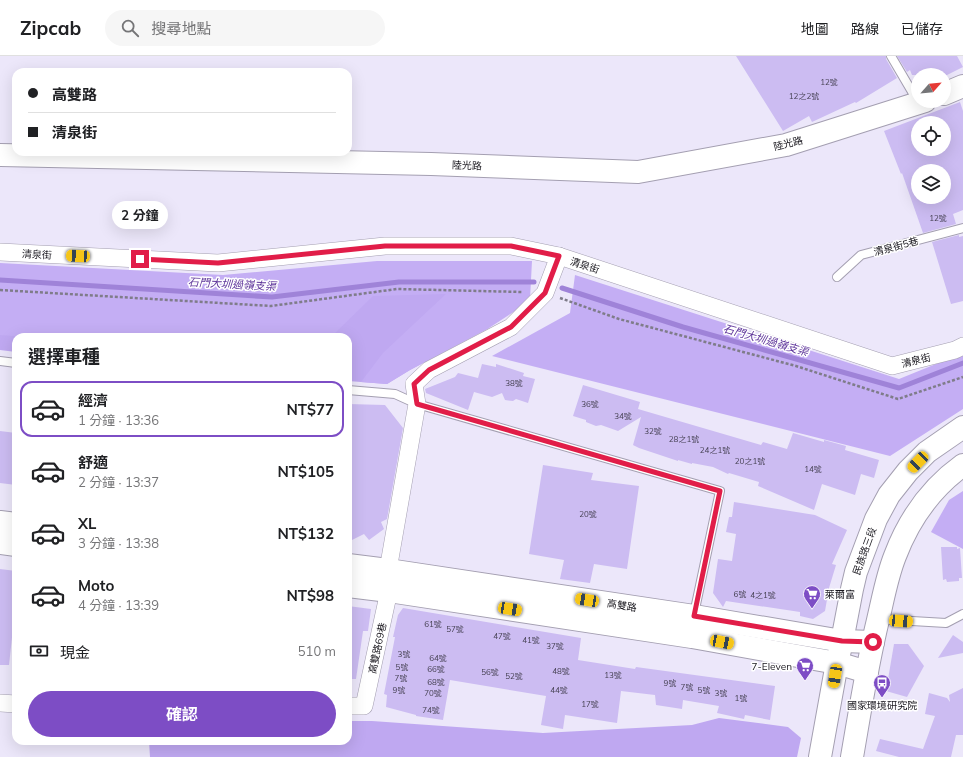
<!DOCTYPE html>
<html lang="zh-TW">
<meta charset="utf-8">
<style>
body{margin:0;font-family:Mulish,"Noto Sans TC",sans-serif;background:#f6f6f6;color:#202124;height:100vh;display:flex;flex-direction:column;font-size:15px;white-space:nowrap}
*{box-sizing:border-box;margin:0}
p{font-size:13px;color:#757577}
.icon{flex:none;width:22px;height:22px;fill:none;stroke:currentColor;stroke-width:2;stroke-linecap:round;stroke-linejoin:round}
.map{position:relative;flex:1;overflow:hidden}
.side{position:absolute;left:12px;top:277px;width:340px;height:412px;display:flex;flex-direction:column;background:#fff;border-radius:12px;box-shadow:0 4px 16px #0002}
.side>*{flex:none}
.banner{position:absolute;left:12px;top:12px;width:340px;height:88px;border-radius:12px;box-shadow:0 4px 16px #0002;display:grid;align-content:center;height:88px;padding:0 16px;background:#fff}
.needle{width:26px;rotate:63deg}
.fabs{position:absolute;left:911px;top:12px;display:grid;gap:8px}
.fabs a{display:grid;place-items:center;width:40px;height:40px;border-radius:50%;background:#fff;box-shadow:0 4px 16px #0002;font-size:20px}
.end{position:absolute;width:18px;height:18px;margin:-9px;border:5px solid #e11d48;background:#fff;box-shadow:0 0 0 2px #fff}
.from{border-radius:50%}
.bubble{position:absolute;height:28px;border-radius:14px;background:#fff;box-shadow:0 4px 16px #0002;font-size:13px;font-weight:700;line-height:28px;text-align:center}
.car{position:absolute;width:12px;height:24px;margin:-12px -6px;border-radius:5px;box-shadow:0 0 3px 1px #0007;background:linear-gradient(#f5c518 24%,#345 0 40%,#f5c518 0 76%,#345 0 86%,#f5c518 0)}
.banner b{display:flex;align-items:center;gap:14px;height:38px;font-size:15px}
.banner b+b{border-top:1px solid #e0e0e0}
.banner i{width:10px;height:10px;background:#202124}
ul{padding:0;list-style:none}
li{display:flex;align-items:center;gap:12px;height:56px;margin:0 8px 6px;padding:0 8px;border:2px solid transparent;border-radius:12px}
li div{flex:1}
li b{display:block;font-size:15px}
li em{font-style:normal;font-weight:700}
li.current{border-color:#7d4dc5}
li>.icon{width:36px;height:36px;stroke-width:1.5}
h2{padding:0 16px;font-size:18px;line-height:48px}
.pay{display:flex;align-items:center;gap:10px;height:44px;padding:0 16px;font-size:15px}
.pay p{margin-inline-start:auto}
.action{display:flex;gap:8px;margin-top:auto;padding:8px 16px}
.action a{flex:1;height:46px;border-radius:24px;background:#7d4dc5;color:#fff;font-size:16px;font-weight:700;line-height:46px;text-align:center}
header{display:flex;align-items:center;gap:24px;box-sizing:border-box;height:56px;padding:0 20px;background:#fff;border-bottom:1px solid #e0e0e0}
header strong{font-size:19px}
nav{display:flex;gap:22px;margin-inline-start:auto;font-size:14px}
.search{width:280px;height:36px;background:#f6f6f6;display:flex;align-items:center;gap:10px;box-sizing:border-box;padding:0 14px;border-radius:22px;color:#757577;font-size:15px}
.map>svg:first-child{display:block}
</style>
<header>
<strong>Zipcab</strong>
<div class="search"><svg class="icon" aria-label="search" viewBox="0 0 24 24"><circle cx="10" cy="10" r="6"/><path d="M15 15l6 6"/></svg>搜尋地點</div>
<nav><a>地圖</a><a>路線</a><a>已儲存</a></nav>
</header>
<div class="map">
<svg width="963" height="701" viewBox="0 0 963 701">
<rect width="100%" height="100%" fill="#ece7fa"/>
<g fill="#bfa8f1">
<path d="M0 230 499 231 489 272 410 314 387 328 348 325V281H16V296L0 294Z"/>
<path d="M719 662 788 671 801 682 797 701H150L149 685H348V665H372L543 677 692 669Z"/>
</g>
<g fill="#c4aef4">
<path d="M377 205H532L530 243 515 255 489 272 410 314 387 328 361 326 383 297 446 238 373 240 331 281H28L0 279V207L223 219Z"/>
<path d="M575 219 899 323 963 297V353L890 400 492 300 570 257Z"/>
<path d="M963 435V493L931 476 949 444Z"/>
</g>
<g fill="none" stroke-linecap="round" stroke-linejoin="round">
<g stroke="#9f83d8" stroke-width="5">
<path d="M0 224 272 241 399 226H534"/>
<path d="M562 232 683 271 899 332 963 307"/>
</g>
</g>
<g fill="#ccbcf2" fill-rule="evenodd">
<path d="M736 0H886V3L897 22 856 47 855 46 812 66 809 60 783 75Z"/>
<path d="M897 0H957L963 11 947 19H912L910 14 907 16Z"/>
<path d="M960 46 963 55V154L953 158 956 168 923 177 902 117 901 118 884 75ZM918 67H944V93H918ZM918 115H944V141H918Z"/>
<path d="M959 179V181L963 180V245L951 248 932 186Z"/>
<path d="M482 308 496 311V308L524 317 523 320 535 323 528 347 516 343 513 345 505 344 502 337 492 341 474 336 468 354 426 337 425 333 455 321 458 317 478 322Z"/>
<path d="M583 329 640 346 638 353 761 389 763 386 787 393 793 377 824 386V384L846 390 845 394 879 404 874 422 861 418 855 439 822 428 814 454 758 430 759 426 729 417 728 418 713 411 692 407V408L678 404V405L639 392 633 389 641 361 618 375 601 369 596 370 586 366V364L573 360Z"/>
<path d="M348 348 385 349 403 372 387 463 381 466 384 473 369 484 364 478 348 486Z"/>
<path d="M0 375 16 377V429L0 427Z"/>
<path d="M543 409 593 417 591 424 639 430 627 513 594 508 590 527 560 523 564 504 529 498Z"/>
<path d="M734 446 815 459 847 474 832 508 836 509 829 532 825 555 813 563 800 560V556L726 545 723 551 713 537 718 503 732 505 736 478 726 476 729 461H732Z"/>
<path d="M941 491H957V493L960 492 962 522H959V525L947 526 946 523 943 524Z"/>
<path d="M0 513 16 515V545L9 609H0Z"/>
<path d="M348 550 371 553 368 575H363L356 623H348Z"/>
<path d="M403 552 581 582 578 604 635 613 636 611 775 630 770 664 745 659 744 663 717 657 719 650 683 644 682 653 656 649 655 639 621 635 617 667 565 659 563 673 541 669 546 640 450 624 443 664 416 660V659L386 651 387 639 384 638 395 581H393L398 559Z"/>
<path d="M953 579 963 586V597L938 602Z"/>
<path d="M894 588H908L924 610 907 641 886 635Z"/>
<path d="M963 632V679H956L951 701H899L876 695 880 683 923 693 935 660 925 658 929 637 947 642 950 646 949 639Z"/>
</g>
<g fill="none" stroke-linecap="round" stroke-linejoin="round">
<g stroke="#a49fb1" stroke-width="10">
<g id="lane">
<path d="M891 0 918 46"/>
<path d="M837 221 861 199 963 172"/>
<path d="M0 305 16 307"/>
<path d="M348 334 395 338 417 348 720 435 694 558"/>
<path d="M878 563 946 567 963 558"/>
</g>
</g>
<g stroke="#a49fb1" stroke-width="18">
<g id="street">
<path d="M0 196 218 207 385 190H511L559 200 892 310 955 294 963 290"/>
<path d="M0 647 16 648"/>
<path d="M348 650H364L389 535 388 514 417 348 414 328 429 314 511 271 545 237 559 200"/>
</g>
</g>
<g stroke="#a49fb1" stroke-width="24">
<g id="secondary">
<path d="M944 38 963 30"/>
<path d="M0 99 431 108 638 116 786 89 925 45"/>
<path d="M0 466 16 468"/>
<path d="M0 487 16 489"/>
<path d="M348 509 388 514 694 560 842 585 873 586"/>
<path d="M348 530 389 535 692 581 837 607 867 616"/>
<path d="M820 701 837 607 842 585 852 533 856 516 876 463 889 439 908 415 927 396 963 371"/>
<path d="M852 701C860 655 867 609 878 564 883 543 887 520 895 500 909 463 931 432 963 409"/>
</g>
</g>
<g stroke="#7f7c89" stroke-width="2.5" stroke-dasharray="3 2" stroke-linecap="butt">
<path d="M0 234 271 250 397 233 522 236"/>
<path d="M560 242 619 263 796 310 898 343 963 321"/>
</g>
<use href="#lane" stroke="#fff" stroke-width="8"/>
<use href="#street" stroke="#fff" stroke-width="17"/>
<use href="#secondary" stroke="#fff" stroke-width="22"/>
</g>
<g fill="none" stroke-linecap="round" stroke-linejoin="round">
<path stroke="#e11d48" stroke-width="5" d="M140 203 218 207 385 190H511L559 200 545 237 511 271 429 314 414 328 417 348 720 435 694 560 842 585 873 586"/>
</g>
<defs>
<g id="supermarket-pin" transform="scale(0.9)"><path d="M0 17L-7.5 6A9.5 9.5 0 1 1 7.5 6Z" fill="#7d4dc5" stroke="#fff"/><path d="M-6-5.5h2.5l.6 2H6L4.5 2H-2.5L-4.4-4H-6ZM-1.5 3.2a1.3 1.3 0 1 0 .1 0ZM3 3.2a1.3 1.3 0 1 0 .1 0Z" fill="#fff"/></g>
<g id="bus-pin" transform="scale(0.9)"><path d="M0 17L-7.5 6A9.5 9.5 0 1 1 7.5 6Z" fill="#7d4dc5" stroke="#fff"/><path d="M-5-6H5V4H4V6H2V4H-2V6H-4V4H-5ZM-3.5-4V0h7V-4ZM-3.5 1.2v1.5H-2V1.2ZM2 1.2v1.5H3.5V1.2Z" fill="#fff"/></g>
</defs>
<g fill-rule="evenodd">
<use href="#supermarket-pin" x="812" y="538"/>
<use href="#supermarket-pin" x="805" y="610"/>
<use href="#bus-pin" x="882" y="627"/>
</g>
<g text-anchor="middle" stroke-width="3" stroke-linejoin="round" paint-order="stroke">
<g font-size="8" fill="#454052">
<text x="829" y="29">12號</text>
<text x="804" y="43">12之2號</text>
<text x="938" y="165">12號</text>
<text x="514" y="330">38號</text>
<text x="590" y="351">36號</text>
<text x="623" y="363">34號</text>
<text x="653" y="378">32號</text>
<text x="684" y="386">28之1號</text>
<text x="715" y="397">24之1號</text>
<text x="750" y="408">20之1號</text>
<text x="813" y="416">14號</text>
<text x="588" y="461">20號</text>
<text x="740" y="541">6號</text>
<text x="763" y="542">4之1號</text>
<text x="433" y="571">61號</text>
<text x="455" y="576">57號</text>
<text x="502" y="583">47號</text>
<text x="531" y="587">41號</text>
<text x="555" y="593">37號</text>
<text x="404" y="601">3號</text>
<text x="438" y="605">64號</text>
<text x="402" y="614">5號</text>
<text x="436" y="616">66號</text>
<text x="561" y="618">48號</text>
<text x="490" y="619">56號</text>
<text x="613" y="622">13號</text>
<text x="514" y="623">52號</text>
<text x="401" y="625">7號</text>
<text x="436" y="629">68號</text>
<text x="670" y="630">9號</text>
<text x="687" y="634">7號</text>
<text x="399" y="637">9號</text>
<text x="559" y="637">44號</text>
<text x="704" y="637">5號</text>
<text x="433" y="640">70號</text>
<text x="721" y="640">3號</text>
<text x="741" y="645">1號</text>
<text x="590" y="651">17號</text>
<text x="431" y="657">74號</text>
</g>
<g font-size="10" fill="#18161d" stroke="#fff">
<text transform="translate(788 87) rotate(-14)" y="4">陸光路</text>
<text transform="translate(467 109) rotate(2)" y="4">陸光路</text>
<text transform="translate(896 190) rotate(-15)" y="4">清泉街5巷</text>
<text transform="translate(37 198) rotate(3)" y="4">清泉街</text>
<text transform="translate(585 209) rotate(18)" y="4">清泉街</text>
<text transform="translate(916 304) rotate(-14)" y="4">清泉街</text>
<text transform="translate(864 495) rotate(-70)" y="4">民族路三段</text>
<text transform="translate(622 549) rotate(9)" y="4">高雙路</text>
<text transform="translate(377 592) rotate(-78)" y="4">高雙路69巷</text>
</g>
<g font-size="10" fill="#18161d" stroke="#fff" text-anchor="start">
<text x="825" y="542">萊爾富</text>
<text x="792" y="614" text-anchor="end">7-Eleven</text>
<text x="882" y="653" text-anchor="middle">國家環境研究院</text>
</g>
<g font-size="11" font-style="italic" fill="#5f369b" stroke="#fff">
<text transform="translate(232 228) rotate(3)" y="4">石門大圳過嶺支渠</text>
<text transform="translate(766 284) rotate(16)" y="4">石門大圳過嶺支渠</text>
</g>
</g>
</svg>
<div class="fabs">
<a><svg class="needle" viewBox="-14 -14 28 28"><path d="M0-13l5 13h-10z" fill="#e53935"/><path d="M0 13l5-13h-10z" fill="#757577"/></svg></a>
<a><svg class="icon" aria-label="locate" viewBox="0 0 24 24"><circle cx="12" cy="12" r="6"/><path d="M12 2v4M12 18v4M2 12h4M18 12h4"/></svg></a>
<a><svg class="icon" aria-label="layers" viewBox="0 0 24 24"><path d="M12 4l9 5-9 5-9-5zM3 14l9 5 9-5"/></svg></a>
</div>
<i class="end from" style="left:873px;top:586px"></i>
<i class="end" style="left:140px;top:203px"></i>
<div class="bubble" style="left:112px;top:145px;width:56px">2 分鐘</div>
<i class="car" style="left:78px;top:200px;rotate:273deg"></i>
<i class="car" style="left:918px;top:406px;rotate:224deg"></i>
<i class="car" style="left:587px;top:544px;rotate:279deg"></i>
<i class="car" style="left:510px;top:553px;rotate:99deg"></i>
<i class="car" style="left:901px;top:565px;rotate:94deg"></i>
<i class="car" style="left:722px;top:586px;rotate:101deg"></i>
<i class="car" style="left:835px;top:620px;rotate:189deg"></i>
<div class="banner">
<b><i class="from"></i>高雙路</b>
<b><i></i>清泉街</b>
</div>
<section class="side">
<h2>選擇車種</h2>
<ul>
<li class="current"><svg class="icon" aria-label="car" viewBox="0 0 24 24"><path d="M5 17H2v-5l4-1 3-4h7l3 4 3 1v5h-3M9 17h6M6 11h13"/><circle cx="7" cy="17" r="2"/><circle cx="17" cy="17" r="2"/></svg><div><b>經濟</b><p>1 分鐘 · 13:36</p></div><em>NT$77</em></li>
<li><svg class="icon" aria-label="car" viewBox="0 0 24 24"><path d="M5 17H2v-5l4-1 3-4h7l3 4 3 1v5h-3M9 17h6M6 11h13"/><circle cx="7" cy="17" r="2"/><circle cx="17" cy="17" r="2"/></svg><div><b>舒適</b><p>2 分鐘 · 13:37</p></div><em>NT$105</em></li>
<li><svg class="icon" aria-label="car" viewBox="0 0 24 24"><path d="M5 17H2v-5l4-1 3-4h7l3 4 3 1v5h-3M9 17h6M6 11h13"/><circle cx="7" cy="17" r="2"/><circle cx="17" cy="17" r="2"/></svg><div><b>XL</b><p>3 分鐘 · 13:38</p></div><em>NT$132</em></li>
<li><svg class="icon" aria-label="car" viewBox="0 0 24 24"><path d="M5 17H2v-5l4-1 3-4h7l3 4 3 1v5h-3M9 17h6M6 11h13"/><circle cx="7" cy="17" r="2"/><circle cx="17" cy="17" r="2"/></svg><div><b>Moto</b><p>4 分鐘 · 13:39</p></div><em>NT$98</em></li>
</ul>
<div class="pay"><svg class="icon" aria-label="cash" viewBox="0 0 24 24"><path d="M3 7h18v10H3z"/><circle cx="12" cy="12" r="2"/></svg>現金<p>510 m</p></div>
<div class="action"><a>確認</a></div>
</section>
</div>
